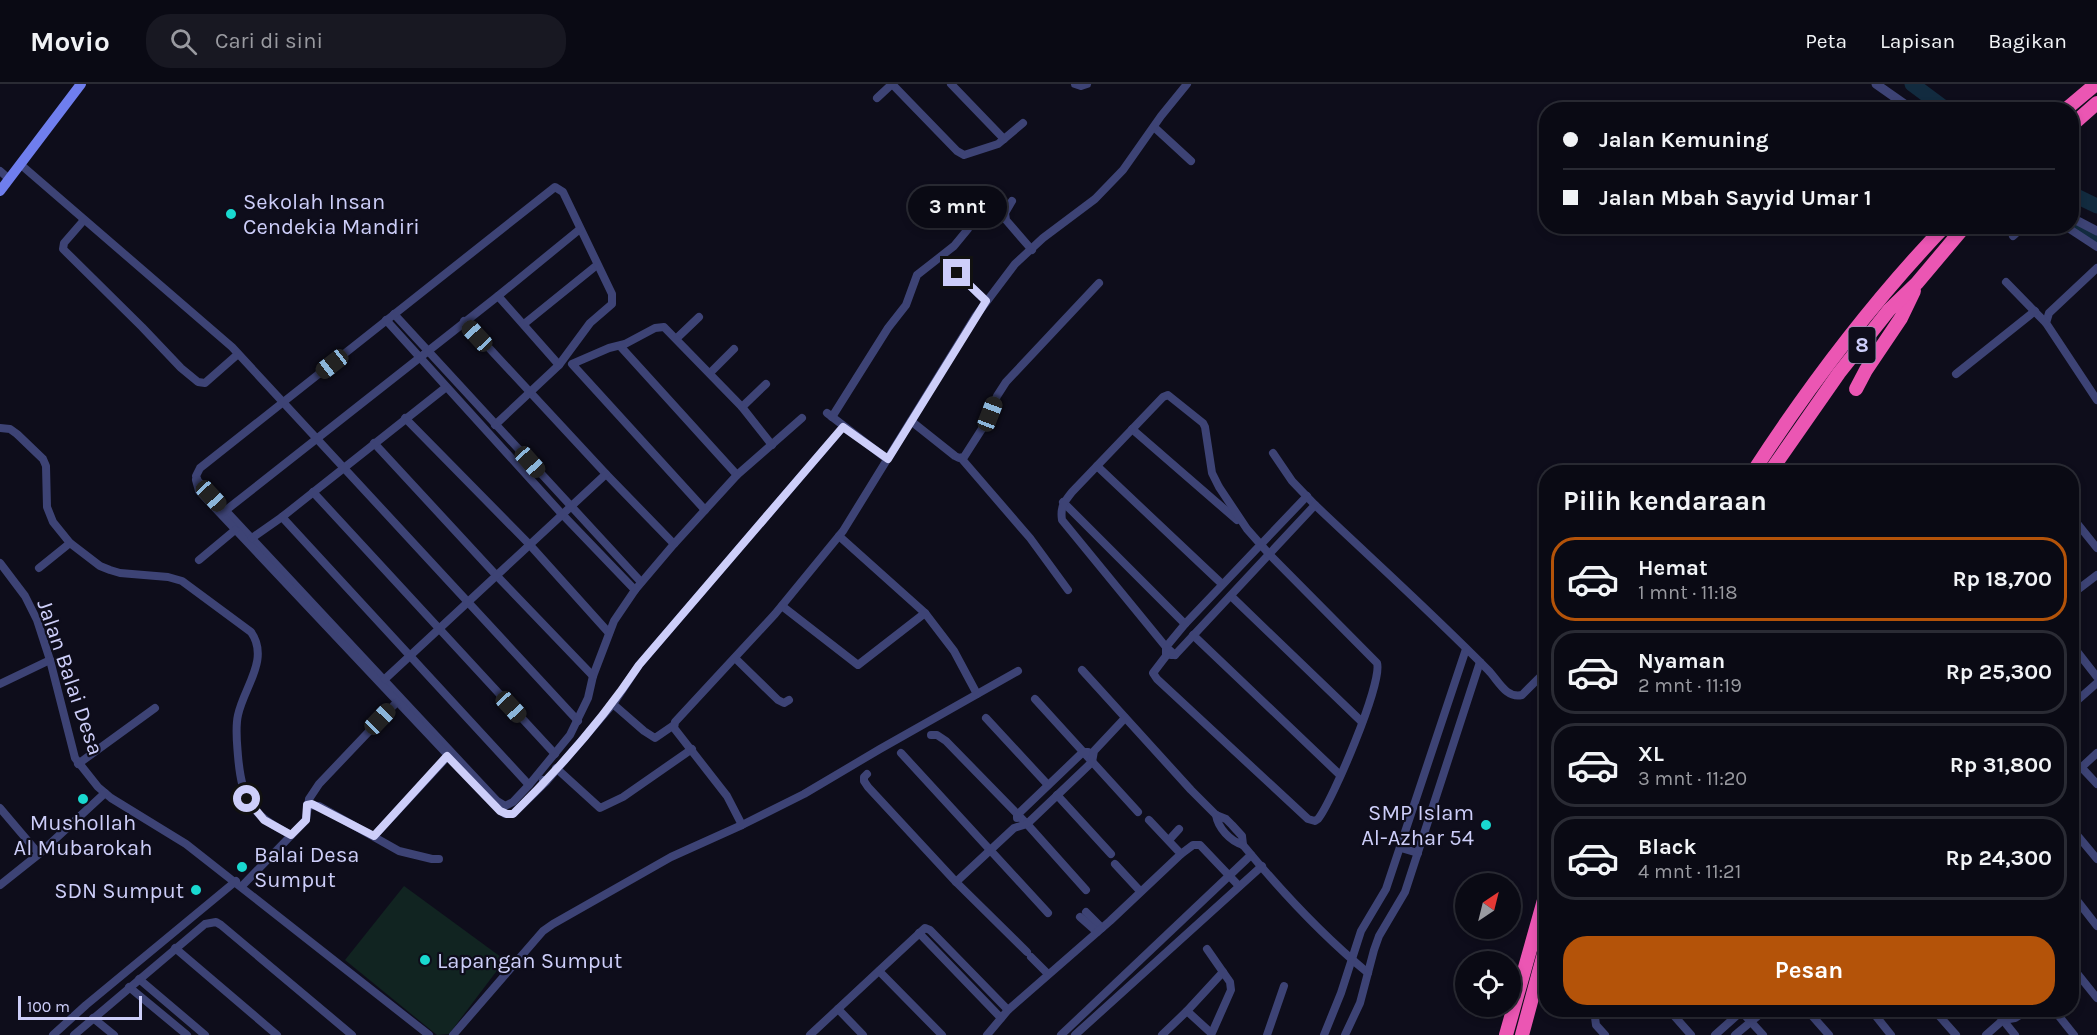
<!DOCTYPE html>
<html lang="id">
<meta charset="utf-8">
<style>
body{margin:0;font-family:Karla,sans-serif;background:#181822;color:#f1f3f6;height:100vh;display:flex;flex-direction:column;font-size:22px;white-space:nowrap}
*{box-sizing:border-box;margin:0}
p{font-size:20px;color:#999aa0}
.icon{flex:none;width:33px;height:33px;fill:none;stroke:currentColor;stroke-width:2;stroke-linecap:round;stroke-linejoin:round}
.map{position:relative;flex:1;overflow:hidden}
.panel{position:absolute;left:1539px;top:381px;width:540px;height:552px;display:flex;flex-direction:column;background:#0a0a14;border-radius:24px;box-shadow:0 3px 9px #0003,0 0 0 2px #2a2b34}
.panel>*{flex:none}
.hud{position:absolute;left:1539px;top:18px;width:540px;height:132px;border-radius:24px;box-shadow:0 3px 9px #0003,0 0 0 2px #2a2b34;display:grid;align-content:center;height:132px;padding:0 24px;background:#0a0a14}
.needle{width:39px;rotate:35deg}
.buttons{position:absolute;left:1455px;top:789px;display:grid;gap:12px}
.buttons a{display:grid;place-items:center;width:66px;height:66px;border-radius:50%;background:#0a0a14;box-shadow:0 3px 9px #0003,0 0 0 2px #2a2b34;font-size:30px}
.scale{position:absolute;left:18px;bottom:15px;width:124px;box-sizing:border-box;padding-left:6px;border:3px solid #cdcef9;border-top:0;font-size:16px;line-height:21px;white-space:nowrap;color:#cdcef9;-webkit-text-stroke:4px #0e0d1b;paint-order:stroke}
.end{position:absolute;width:27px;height:27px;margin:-14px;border:8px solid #cdcef9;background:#111;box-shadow:0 0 0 3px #111}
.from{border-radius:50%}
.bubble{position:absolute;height:42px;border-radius:21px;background:#0a0a14;box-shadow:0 3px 9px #0003,0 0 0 2px #2a2b34;font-size:20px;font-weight:700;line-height:42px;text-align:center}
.car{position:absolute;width:18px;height:36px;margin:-18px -9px;border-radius:8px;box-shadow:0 0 4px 2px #0007;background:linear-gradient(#222 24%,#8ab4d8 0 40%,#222 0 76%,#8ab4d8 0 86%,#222 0)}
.hud b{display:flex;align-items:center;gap:21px;height:57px;font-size:22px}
.hud b+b{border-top:2px solid #2a2b34}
.hud i{width:15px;height:15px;background:#f1f3f6}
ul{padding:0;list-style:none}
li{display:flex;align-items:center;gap:18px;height:84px;margin:0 12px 9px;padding:0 12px;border:3px solid #2a2b34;border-radius:24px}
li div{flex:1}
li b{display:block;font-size:22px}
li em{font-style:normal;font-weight:700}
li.selected{border-color:#b45309}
li>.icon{width:54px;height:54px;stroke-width:1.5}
h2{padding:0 24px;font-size:27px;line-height:72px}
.action{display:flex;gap:12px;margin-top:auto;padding:12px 24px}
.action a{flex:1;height:69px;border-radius:24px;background:#b45309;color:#fff;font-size:24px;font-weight:700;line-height:69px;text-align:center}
header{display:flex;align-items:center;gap:36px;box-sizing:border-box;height:84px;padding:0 30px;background:#0a0a14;border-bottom:2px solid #2a2b34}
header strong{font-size:28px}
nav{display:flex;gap:33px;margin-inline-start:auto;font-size:21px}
.search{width:420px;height:54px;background:#181822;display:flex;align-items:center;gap:15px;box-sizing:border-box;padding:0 21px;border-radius:24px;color:#999aa0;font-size:22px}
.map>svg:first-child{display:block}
</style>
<header>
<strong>Movio</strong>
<div class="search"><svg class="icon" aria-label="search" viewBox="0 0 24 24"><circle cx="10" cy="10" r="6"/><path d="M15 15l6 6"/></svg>Cari di sini</div>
<nav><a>Peta</a><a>Lapisan</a><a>Bagikan</a></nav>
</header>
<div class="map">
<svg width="2097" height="951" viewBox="0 0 2097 951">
<rect width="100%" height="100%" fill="#0e0d1b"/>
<path fill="#112421" d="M404 802 505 876 449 950 437 951 345 876Z"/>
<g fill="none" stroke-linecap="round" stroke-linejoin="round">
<g stroke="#122b3f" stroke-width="15">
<path d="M1912 0 1947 26"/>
<path d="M2072 110 2097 122"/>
<path d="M2072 140 2097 156"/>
</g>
<g stroke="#3d4375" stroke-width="8">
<path d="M892 0 957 67 964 71 998 60 1023 39"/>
<path d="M951 0 1004 55"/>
<path d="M1075 0 1081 2 1087 0"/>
<path d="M877 14 892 0"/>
<path d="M1154 43 1191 77"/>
<path d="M20 80 232 263 578 637"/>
<path d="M0 87 9 95"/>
<path d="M1012 117 1005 129 1006 136 1032 166"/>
<path d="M84 136 64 159 63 165 142 243 181 284 198 298 205 299 238 270"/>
<path d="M2065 142 2097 163"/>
<path d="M2013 152 2024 142"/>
<path d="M2097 184 2049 229 2046 239 2097 316"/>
<path d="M957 189 986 217"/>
<path d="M2006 198 2046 239"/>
<path d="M498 212 559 281"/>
<path d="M394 230 641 498"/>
<path d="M386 236 561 429 635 506"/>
<path d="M464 237 606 390 674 460"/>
<path d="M524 240 597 181"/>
<path d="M677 254 699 233"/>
<path d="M620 262 737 391"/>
<path d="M710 289 734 265"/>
<path d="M1956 290 2035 227"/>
<path d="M742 323 766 300"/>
<path d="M827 329 887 375"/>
<path d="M832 333 888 244 906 221 917 191 954 162 968 145"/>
<path d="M405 334 529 460 609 549"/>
<path d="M911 337 955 372 959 374 964 373 987 337 997 312 1006 298 1099 199"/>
<path d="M495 341 559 281 590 239 612 220V210L563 108 555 103 200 384 196 392 198 397 497 717 505 722 513 718 529 701 570 651 588 614 593 592 614 537 635 506 674 460 737 391 802 334"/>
<path d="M0 344 10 345 17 350 43 375 46 382 47 423 53 438 70 459 100 482 110 486 120 489 168 493 182 497 251 548C270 575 244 603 238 631 235 644 237 659 238 672 242 718 251 730 291 751"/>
<path d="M1132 345 1237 436"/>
<path d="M374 359 496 491 593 592"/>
<path d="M1273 369 1292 397 1315 421C1373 476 1432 529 1488 586 1498 596 1506 615 1522 611L1546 587"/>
<path d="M961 374 1030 454 1068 506"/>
<path d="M1097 382 1222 500"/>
<path d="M196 396 199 407 460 684"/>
<path d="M313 408 555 670"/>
<path d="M1063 418 1185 540"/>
<path d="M705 426 572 280 609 264 625 260 655 244 664 243 742 323 772 361"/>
<path d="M225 427 498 212 580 145"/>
<path d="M282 433 529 701"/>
<path d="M2072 433 2097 464"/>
<path d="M839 452 925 529 954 567 977 610"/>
<path d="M252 454 282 433 445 304"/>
<path d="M199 476 235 446"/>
<path d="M0 479 25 512 37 536 50 576 75 674 98 703 111 714 186 760 429 951"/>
<path d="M39 484 70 459"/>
<path d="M2072 510 2097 491"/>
<path d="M1231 512 1362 638"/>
<path d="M782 522 858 581 925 529"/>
<path d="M1193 551 1340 691"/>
<path d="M2072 561 2097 593"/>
<path d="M1171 571H1175L1315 421"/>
<path d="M1175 571 1166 563 1062 436C1060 423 1064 418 1072 408L1163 313 1168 311 1203 339 1205 343 1212 389 1219 403 1247 445 1270 471 1377 579C1383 598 1332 718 1318 735L1315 737 1308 735 1157 595 1153 589 1166 572V563L1185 540 1307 412"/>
<path d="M735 574 778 616 784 619 789 616"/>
<path d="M1082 586 1191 706 1216 731 1226 735 1232 741 1242 752 1243 761"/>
<path d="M385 595 606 390"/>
<path d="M0 600 50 576"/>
<path d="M1035 615 1138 728"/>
<path d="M613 620 644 647 655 654 674 641"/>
<path d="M2072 621 2097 599"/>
<path d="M986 634 1048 701"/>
<path d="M931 651H937L946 657 1027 740 1086 806"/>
<path d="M901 669 1048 829"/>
<path d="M78 680 155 624"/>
<path d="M556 684 600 724 623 713 692 665"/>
<path d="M2082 684 2097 700"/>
<path d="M867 690 864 693V697L868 703 956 798 1027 868"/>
<path d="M2072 692 2097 669"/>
<path d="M543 696 546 698 613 620 639 581 843 343"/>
<path d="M1057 711 1111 770"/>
<path d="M493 719 505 730H513L546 698"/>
<path d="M307 721 319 722 399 767 432 775H439"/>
<path d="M0 724 39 770"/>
<path d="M1216 731C1218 744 1230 757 1243 761 1281 807 1323 852 1368 889"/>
<path d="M1017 734V731L1083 668H1088"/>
<path d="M742 741 727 712 674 644 675 638 775 530 843 447 975 233 1015 180 1043 154 1095 115 1123 86 1161 32 1187 0"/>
<path d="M2072 745 2097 775"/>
<path d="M374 752 448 672"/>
<path d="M1169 756 1179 745"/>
<path d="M1401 764 1418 769"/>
<path d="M1181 770 1193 761H1200L1239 802"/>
<path d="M1115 780 1140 807"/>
<path d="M956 798 1014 744 1027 740 1092 678 1094 667 1125 634"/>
<path d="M0 801 39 770 105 709"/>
<path d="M242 802 306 736 309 715 319 700 396 619"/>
<path d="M2072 810 2097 842"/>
<path d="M1086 828 1102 844"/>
<path d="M1080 833 1097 848"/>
<path d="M919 849 1001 934"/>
<path d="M175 864 277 951"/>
<path d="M1207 865 1223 888"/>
<path d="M1031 873 1048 890"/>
<path d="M2072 883 2097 914"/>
<path d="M879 887 942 951"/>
<path d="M139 895 205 951"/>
<path d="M129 903 187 951"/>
<path d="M838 925 863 951"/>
<path d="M1594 926 1596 941 1605 951"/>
<path d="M1669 926 1691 951"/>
<path d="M1740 926 1763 951"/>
<path d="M1807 926 1829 951"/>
<path d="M1871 926 1891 951"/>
<path d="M1934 926 1956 951"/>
<path d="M1995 926 2015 951"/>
<path d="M2054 926 2074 951"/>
<path d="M1187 927 1211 949"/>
<path d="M93 934 114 951"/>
<path d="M53 951 86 921 236 797"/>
<path d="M74 951 205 840 216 838 221 841 352 951"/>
<path d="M453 951 543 847 553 840 671 773 742 741 804 710 880 665 1018 587"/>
<path d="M810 951 925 844 930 846 1008 926"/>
<path d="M987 951 1008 926 1110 837 1181 770 1149 736"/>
<path d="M1061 951 1251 771"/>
<path d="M1075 951 1262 782"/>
<path d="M1162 951 1187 927 1223 888 1230 898 1231 906 1211 951"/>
<path d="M1267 951 1284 902"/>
<path d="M1324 951 1341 909 1361 847 1386 805 1466 565"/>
<path d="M1345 951 1360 919 1374 866 1379 852 1405 808 1480 578"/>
<path d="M1715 951 1743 926"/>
<path d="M1735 951 1765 926"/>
<path d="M1986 951 2003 936 2015 934 2028 926"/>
</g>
<g stroke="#3d4375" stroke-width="9">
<path d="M1876 0 1913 26"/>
<path d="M2072 134 2097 147"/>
</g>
<path stroke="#6f7eee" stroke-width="10" d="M0 107 81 0"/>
<g stroke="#eb56b3" stroke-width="14">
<path d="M2065 26 2096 0"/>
<path d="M2072 41 2097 19"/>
<path d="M1856 305 1866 286 1901 234 1914 207"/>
<path d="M1753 388C1809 302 1873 217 1945 142"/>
<path d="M1770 388 1839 289 1889 226 1917 199 1965 142"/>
<path d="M1506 951 1546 809"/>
<path d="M1522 951 1546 862"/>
</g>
</g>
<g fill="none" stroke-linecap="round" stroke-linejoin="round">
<path stroke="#cdcef9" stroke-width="8" d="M247 715 264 736 291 751 306 736 307 721 312 720 374 752 447 672 500 727 507 730H513C560 684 603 635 639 581L843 343 888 375 986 217 957 189"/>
</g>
<g fill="#19d9d0" stroke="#0e0d1b" stroke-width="2">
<circle cx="231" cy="130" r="6"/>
<circle cx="83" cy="715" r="6"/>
<circle cx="1486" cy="741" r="6"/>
<circle cx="242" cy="783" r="6"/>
<circle cx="196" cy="806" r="6"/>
<circle cx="425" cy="876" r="6"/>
</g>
<g text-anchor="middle" stroke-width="4.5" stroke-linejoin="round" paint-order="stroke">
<rect fill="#0e0d1b" stroke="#9494b6" stroke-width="1.5" x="1848.5" y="243" width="27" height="36" rx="4.5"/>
<g font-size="21" font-weight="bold" fill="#cdcef9">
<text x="1862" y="268">8</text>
</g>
<g font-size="22" fill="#cdcef9" stroke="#0e0d1b" text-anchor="start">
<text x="243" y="125">Sekolah Insan<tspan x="243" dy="25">Cendekia Mandiri</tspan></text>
<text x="1474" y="736" text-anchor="end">SMP Islam<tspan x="1474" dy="25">Al-Azhar 54</tspan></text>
<text x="83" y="746" text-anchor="middle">Mushollah<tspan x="83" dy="25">Al Mubarokah</tspan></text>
<text x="254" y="778">Balai Desa<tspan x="254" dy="25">Sumput</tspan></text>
<text x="184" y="814" text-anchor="end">SDN Sumput</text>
<text x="437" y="884">Lapangan Sumput</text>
</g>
<g font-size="22" fill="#cdcef9" stroke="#0e0d1b">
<text transform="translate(71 593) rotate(71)" y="8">Jalan Balai Desa</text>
</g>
</g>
</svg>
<div class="buttons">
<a><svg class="needle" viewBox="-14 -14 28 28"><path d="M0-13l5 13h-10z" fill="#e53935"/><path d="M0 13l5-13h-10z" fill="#999aa0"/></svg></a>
<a><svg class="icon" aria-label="locate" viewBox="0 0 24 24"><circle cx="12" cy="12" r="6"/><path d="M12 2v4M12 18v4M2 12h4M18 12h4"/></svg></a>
</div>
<div class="scale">100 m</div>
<i class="end from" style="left:247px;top:715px"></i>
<i class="end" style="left:957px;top:189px"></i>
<div class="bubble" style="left:908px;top:102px;width:99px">3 mnt</div>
<i class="car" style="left:477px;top:252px;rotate:317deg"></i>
<i class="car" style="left:332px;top:280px;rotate:232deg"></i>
<i class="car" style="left:990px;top:330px;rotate:21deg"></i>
<i class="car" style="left:530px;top:378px;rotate:138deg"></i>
<i class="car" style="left:211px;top:412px;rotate:137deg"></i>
<i class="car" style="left:511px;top:623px;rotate:137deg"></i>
<i class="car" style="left:380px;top:635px;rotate:44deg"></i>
<div class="hud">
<b><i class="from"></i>Jalan Kemuning</b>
<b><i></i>Jalan Mbah Sayyid Umar 1</b>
</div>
<section class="panel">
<h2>Pilih kendaraan</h2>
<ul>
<li class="selected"><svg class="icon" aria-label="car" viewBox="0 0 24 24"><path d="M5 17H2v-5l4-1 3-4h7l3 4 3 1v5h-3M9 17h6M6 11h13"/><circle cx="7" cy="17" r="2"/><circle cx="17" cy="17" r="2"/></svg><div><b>Hemat</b><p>1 mnt · 11:18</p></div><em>Rp 18,700</em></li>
<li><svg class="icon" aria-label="car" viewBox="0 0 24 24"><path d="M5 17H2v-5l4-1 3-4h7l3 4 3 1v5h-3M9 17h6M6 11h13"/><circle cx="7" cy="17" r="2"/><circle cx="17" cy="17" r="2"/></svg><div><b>Nyaman</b><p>2 mnt · 11:19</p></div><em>Rp 25,300</em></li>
<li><svg class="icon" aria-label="car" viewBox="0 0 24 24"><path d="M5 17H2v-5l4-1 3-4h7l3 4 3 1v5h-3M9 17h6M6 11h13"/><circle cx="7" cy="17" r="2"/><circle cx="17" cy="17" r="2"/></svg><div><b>XL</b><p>3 mnt · 11:20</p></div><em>Rp 31,800</em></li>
<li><svg class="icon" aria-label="car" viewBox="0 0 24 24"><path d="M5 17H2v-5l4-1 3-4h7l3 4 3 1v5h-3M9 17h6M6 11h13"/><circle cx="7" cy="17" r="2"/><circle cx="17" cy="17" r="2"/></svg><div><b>Black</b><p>4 mnt · 11:21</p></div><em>Rp 24,300</em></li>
</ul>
<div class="action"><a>Pesan</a></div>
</section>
</div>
